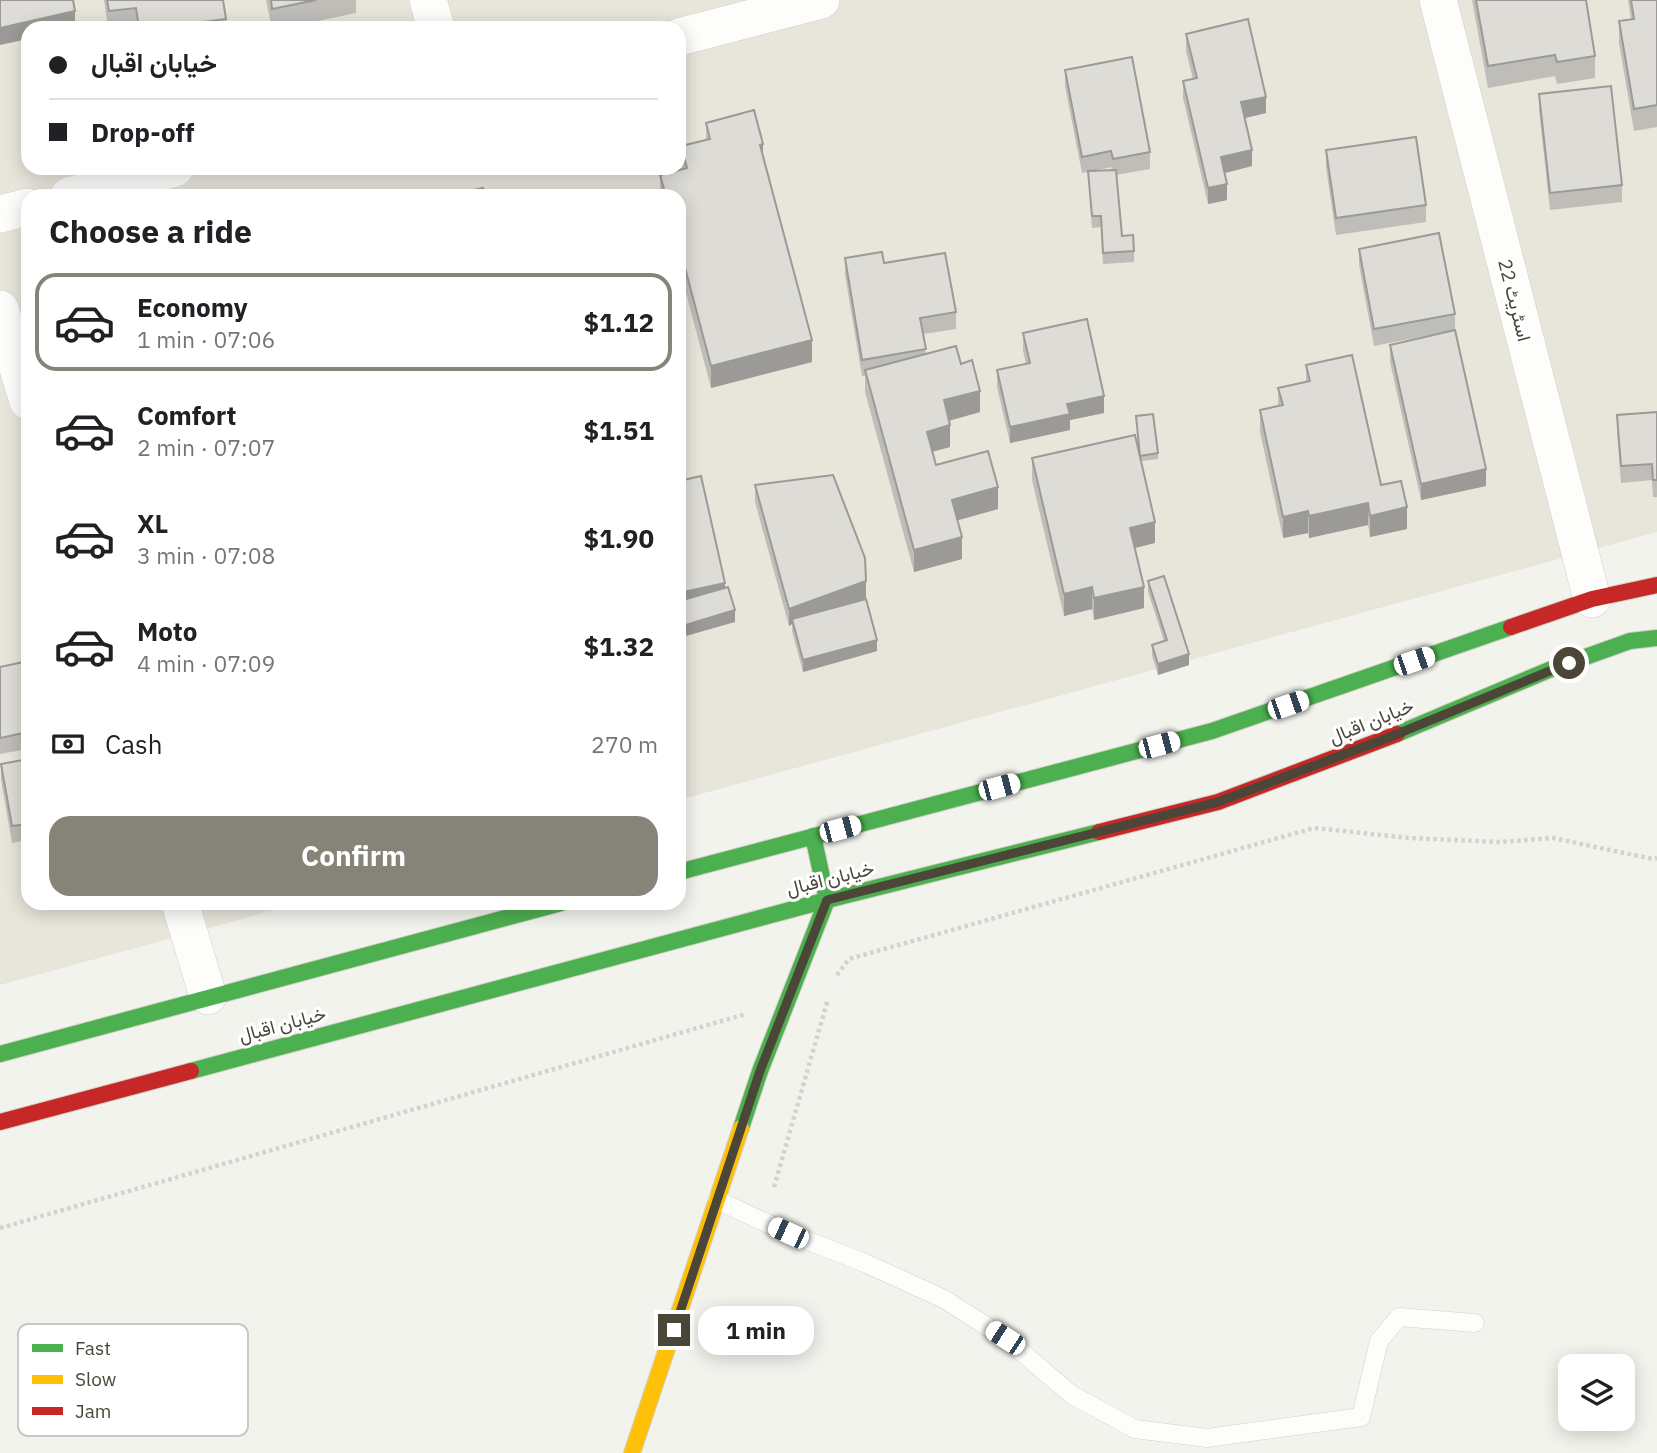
<!DOCTYPE html>
<meta charset="utf-8">
<style>
body{margin:0;font-family:"IBM Plex Sans",Vazirmatn,sans-serif;background:#f6f6f6;color:#202124;height:100vh;display:flex;flex-direction:column;font-size:26px;white-space:nowrap}
*{box-sizing:border-box;margin:0}
p{font-size:23px;color:#757577}
.icon{flex:none;width:38px;height:38px;fill:none;stroke:currentColor;stroke-width:2;stroke-linecap:round;stroke-linejoin:round}
.map{position:relative;flex:1;overflow:hidden}
.details{position:absolute;left:21px;top:189px;width:665px;height:721px;display:flex;flex-direction:column;background:#fff;border-radius:21px;box-shadow:0 4px 18px #0003}
.details>*{flex:none}
.hud{position:absolute;left:21px;top:21px;width:665px;height:154px;border-radius:21px;box-shadow:0 4px 18px #0003;display:grid;align-content:center;height:154px;padding:0 28px;background:#fff}
.controls{position:absolute;left:1558px;top:1354px;display:grid;gap:14px}
.controls a{display:grid;place-items:center;width:77px;height:77px;border-radius:14px;background:#fff;box-shadow:0 4px 18px #0003;font-size:35px}
.end{position:absolute;width:32px;height:32px;margin:-16px;border:9px solid #4b4638;background:#fff;box-shadow:0 0 0 4px #fff}
.from{border-radius:50%}
.bubble{position:absolute;height:49px;border-radius:21px;background:#fff;box-shadow:0 4px 18px #0003;font-size:23px;font-weight:700;line-height:49px;text-align:center}
.car{position:absolute;width:21px;height:42px;margin:-21px -10px;border-radius:9px;box-shadow:0 0 5px 2px #0007;background:linear-gradient(#fff 24%,#345 0 40%,#fff 0 76%,#345 0 86%,#fff 0)}
.hud b{display:flex;align-items:center;gap:24px;height:66px;font-size:26px}
.hud b+b{border-top:2px solid #e0e0e0}
.hud i{width:18px;height:18px;background:#202124}
ul{padding:0;list-style:none}
li{display:flex;align-items:center;gap:21px;height:98px;margin:0 14px 10px;padding:0 14px;border:4px solid transparent;border-radius:21px}
li div{flex:1}
li b{display:block;font-size:26px}
li em{font-style:normal;font-weight:700}
li.on{border-color:#868378}
li>.icon{width:63px;height:63px;stroke-width:1.5}
h2{padding:0 28px;font-size:32px;line-height:84px}
.pay{display:flex;align-items:center;gap:18px;height:77px;padding:0 28px;font-size:26px}
.pay p{margin-inline-start:auto}
.cta{display:flex;gap:14px;margin-top:auto;padding:14px 28px}
.cta a{flex:1;height:80px;border-radius:21px;background:#868378;color:#fff;font-size:28px;font-weight:700;line-height:80px;text-align:center}
.map>svg:first-child{display:block}
</style>
<div class="map">
<svg width="1657" height="1453" viewBox="0 0 1657 1453">
<rect width="100%" height="100%" fill="#f3f3ee"/>
<path fill="#e8e5db" fill-rule="evenodd" d="M0 0H1657V532L679 800V196H28V903H301L0 985ZM28 28H679V168H28Z"/>
<g fill="none" stroke-linecap="round" stroke-linejoin="round">
<g stroke="#d2d0cb" stroke-width="19">
<path id="lane" d="M717 1200 788 1233 865 1263 944 1299 1005 1338 1072 1395 1135 1429 1207 1438 1361 1417 1379 1341 1399 1317 1475 1323"/>
</g>
<g stroke="#d2d0cb" stroke-width="38">
<g id="street">
<path d="M428 0 436 28"/>
<path d="M1438 0 1592 599"/>
<path d="M679 37 821 0"/>
<path d="M69 196 175 168"/>
<path d="M0 214 28 207"/>
<path d="M0 309 28 401"/>
<path d="M180 903 208 996"/>
</g>
</g>
<g stroke="#d3d1c4" stroke-width="18">
<g id="fast">
<path d="M1397 734 1549 670 1630 641 1657 638"/>
<path d="M679 872 1212 731 1511 627"/>
<path d="M0 1054 561 903"/>
<path d="M191 1071 827 900 1099 832"/>
<path d="M741 1128 760 1071 827 900 813 836"/>
</g>
</g>
<g stroke="#d3d1c4" stroke-width="18">
<path id="slow" d="M632 1453 741 1128"/>
</g>
<g stroke="#d3d1c4" stroke-width="18">
<g id="jam">
<path d="M1511 627 1592 599 1657 585"/>
<path d="M1099 832 1218 802 1397 734"/>
<path d="M0 1122 191 1071"/>
</g>
</g>
<g stroke="#d3d2cc" stroke-width="4.5" stroke-dasharray="3.5 3.5" stroke-linecap="butt">
<path d="M837 975 849 959 1314 828 1410 838 1499 842 1553 838 1653 859 1657 858"/>
<path d="M774 1187 828 999"/>
<path d="M0 1228 746 1014"/>
</g>
<use href="#lane" stroke="#fdfdfc" stroke-width="18"/>
<use href="#street" stroke="#fdfdfc" stroke-width="37"/>
<use href="#fast" stroke="#4caf50" stroke-width="16"/>
<use href="#slow" stroke="#ffc107" stroke-width="16"/>
<use href="#jam" stroke="#c62828" stroke-width="16"/>
</g>
<g fill="#bebdb8" fill-rule="evenodd">
<path d="M104 0H223L226 19V28H108Z"/>
<path d="M266 0H356V13L284 28H272Z"/>
<path d="M1472 0H1586L1595 56V78L1557 84 1555 76 1488 88Z"/>
<path d="M1628 0H1657V127L1634 131 1619 43V21L1631 19Z"/>
<path d="M1186 34 1266 113 1245 118 1252 166 1225 173 1227 200 1208 204 1183 98V81L1193 79 1186 51Z"/>
<path d="M1065 70 1150 152V169L1116 175 1122 236 1134 251V262L1103 264 1101 227 1092 228 1088 172 1082 173 1065 86ZM1111 167 1112 170 1094 171Z"/>
<path d="M1539 94 1622 185V202L1550 210 1539 110Z"/>
<path d="M706 123 763 159 812 362 711 388 679 266V196H660V175L682 169 681 146 706 140Z"/>
<path d="M1326 150 1426 205V222L1336 235 1326 167Z"/>
<path d="M1359 249 1455 314V330L1374 346 1359 265Z"/>
<path d="M845 258 884 263 956 312V329L923 334 926 354 961 364 980 412 949 421 950 447 932 452 936 465 998 509 957 520 962 559 914 572 865 392V376H862L845 275Z"/>
<path d="M1023 333 1104 413 1070 420V430L1010 443 997 387V370L1026 364 1023 350Z"/>
<path d="M1390 345 1486 486 1421 500 1390 362Z"/>
<path d="M1306 365 1381 485 1407 529 1370 537 1368 525 1309 538 1308 533 1283 538 1260 432V410L1278 406V388L1306 381Z"/>
<path d="M1657 412V497H1653L1652 480 1621 483 1617 432V415Z"/>
<path d="M1136 416 1158 453V459L1141 461 1155 543 1135 548 1144 608 1094 620 1092 609 1064 616 1032 480V458H1140Z"/>
<path d="M755 485 866 598 850 603 877 651 803 672 792 631V624L789 626 755 502Z"/>
<path d="M1148 581 1189 665 1158 675 1152 656V645L1164 641 1148 592Z"/>
<path d="M28 661V749L0 754V667Z"/>
<path d="M28 759V840L12 843 1 780V764Z"/>
</g>
<g fill="#9b9a96">
<path d="M75 11V28H28V39L0 45V28Z"/>
<path d="M1266 97V113L1241 119V102Z"/>
<path d="M763 144V166L760 145Z"/>
<path d="M1252 150V166L1221 174V157Z"/>
<path d="M1227 184V200L1208 204V188Z"/>
<path d="M812 340V362L711 388V366Z"/>
<path d="M980 391V412L944 422V400Z"/>
<path d="M1104 396V413L1070 420V430L1010 443V427L1067 404Z"/>
<path d="M950 425V447L927 453V432Z"/>
<path d="M1486 469V486L1421 500V484Z"/>
<path d="M998 487V509L952 522V500Z"/>
<path d="M1368 503V525L1309 538V516Z"/>
<path d="M1407 507V529L1370 537V516Z"/>
<path d="M1308 511V533L1283 538V517Z"/>
<path d="M1155 522V543L1130 549V528Z"/>
<path d="M962 537V559L914 572V550Z"/>
<path d="M866 581V598L793 624 792 619V624L789 626V609Z"/>
<path d="M725 583V599L679 609V593Z"/>
<path d="M1092 587V609L1064 616V594Z"/>
<path d="M1144 587V608L1094 620V598Z"/>
<path d="M735 610V622L679 638V627Z"/>
<path d="M877 640V651L803 672V660Z"/>
<path d="M1189 654V665L1158 675V664Z"/>
</g>
<g fill="#dddcd6" stroke="#9b9a96" stroke-width="2">
<path d="M0 0H73L75 11 0 28Z"/>
<path d="M107 0H223L226 19 158 28H139L136 8 109 11Z"/>
<path d="M271 0H316L272 9Z"/>
<path d="M1476 0H1586L1595 56 1557 62 1555 55 1488 66Z"/>
<path d="M1631 0H1657V105L1634 109 1619 21 1634 19Z"/>
<path d="M1248 19 1266 97 1241 102 1252 150 1221 157 1227 184 1208 188 1183 81 1197 78 1186 34Z"/>
<path d="M1132 57 1150 152 1113 159 1111 151 1082 157 1065 70Z"/>
<path d="M1611 86 1622 185 1550 193 1539 94Z"/>
<path d="M754 110 763 144 760 145 812 340 711 366 679 245V196H666L660 175 687 168 681 146 710 139 706 123Z"/>
<path d="M1416 137 1426 205 1336 218 1326 150Z"/>
<path d="M1116 170 1122 236 1133 235 1134 251 1103 253 1101 216H1092L1088 171Z"/>
<path d="M483 188 484 196H447Z"/>
<path d="M1439 233 1455 314 1374 329 1359 249Z"/>
<path d="M882 252 884 263 945 253 956 312 920 318 926 349 862 360 845 258Z"/>
<path d="M1087 319 1104 396 1067 404 1070 414 1010 427 997 370 1030 363 1023 333Z"/>
<path d="M1455 330 1486 469 1421 484 1390 345Z"/>
<path d="M956 346 961 364 972 360 980 391 944 400 950 425 927 432 936 465 988 451 998 487 952 500 962 537 914 550 865 370Z"/>
<path d="M1352 355 1381 485 1401 481 1407 507 1370 516 1368 503 1309 516 1308 511 1283 517 1260 410 1283 405 1278 388 1310 381 1306 365Z"/>
<path d="M1657 412V480H1653L1652 464 1621 466 1617 415Z"/>
<path d="M1153 414 1158 453 1140 456 1136 416Z"/>
<path d="M1135 435 1155 522 1130 528 1144 587 1094 598 1092 587 1064 594 1032 458Z"/>
<path d="M833 475 865 558 866 581 789 609 755 485Z"/>
<path d="M701 476 725 583 679 593V481Z"/>
<path d="M1164 576 1189 654 1158 664 1152 645 1167 640 1148 581Z"/>
<path d="M728 587 735 610 679 627V601Z"/>
<path d="M866 599 877 640 803 660 792 619Z"/>
<path d="M28 661V732L0 738V667Z"/>
<path d="M28 759V824L12 826 1 764Z"/>
</g>
<g fill="none" stroke-linecap="round" stroke-linejoin="round">
<path stroke="#4b4638" stroke-width="9" d="M674 1330 760 1071 827 900 1218 802 1390 737 1569 663"/>
</g>
<g text-anchor="middle" stroke-width="6" stroke-linejoin="round" paint-order="stroke">
<g font-size="19" fill="#4b4638" stroke="#fff">
<text transform="translate(1515 300) rotate(76)" y="7">اسٹریٹ 22</text>
<text transform="translate(1371 721) rotate(-22)" y="7">خیابان اقبال</text>
<text transform="translate(830 878) rotate(-14)" y="7">خیابان اقبال</text>
<text transform="translate(282 1024) rotate(-15)" y="7">خیابان اقبال</text>
</g>
</g>
<rect x="18" y="1324" width="230" height="112" rx="10" fill="#fff" stroke="#c9c8c3" stroke-width="2"/>
<rect x="32" y="1344" width="31" height="8" fill="#4caf50"/>
<rect x="32" y="1375" width="31" height="9" fill="#ffc107"/>
<rect x="32" y="1407" width="31" height="8" fill="#c62828"/>
<g font-size="19" fill="#4b4638">
<text x="75" y="1355">Fast</text>
<text x="75" y="1386">Slow</text>
<text x="75" y="1418">Jam</text>
</g>
</svg>
<div class="controls">
<a><svg class="icon" aria-label="layers" viewBox="0 0 24 24"><path d="M12 4l9 5-9 5-9-5zM3 14l9 5 9-5"/></svg></a>
</div>
<i class="end from" style="left:1569px;top:663px"></i>
<i class="end" style="left:674px;top:1330px"></i>
<div class="bubble" style="left:698px;top:1306px;width:116px">1 min</div>
<i class="car" style="left:1414px;top:661px;rotate:71deg"></i>
<i class="car" style="left:1288px;top:705px;rotate:71deg"></i>
<i class="car" style="left:1159px;top:745px;rotate:75deg"></i>
<i class="car" style="left:999px;top:787px;rotate:75deg"></i>
<i class="car" style="left:840px;top:829px;rotate:75deg"></i>
<i class="car" style="left:788px;top:1233px;rotate:295deg"></i>
<i class="car" style="left:1005px;top:1338px;rotate:303deg"></i>
<div class="hud">
<b><i class="from"></i>خیابان اقبال</b>
<b><i></i>Drop-off</b>
</div>
<section class="details">
<h2>Choose a ride</h2>
<ul>
<li class="on"><svg class="icon" aria-label="car" viewBox="0 0 24 24"><path d="M5 17H2v-5l4-1 3-4h7l3 4 3 1v5h-3M9 17h6M6 11h13"/><circle cx="7" cy="17" r="2"/><circle cx="17" cy="17" r="2"/></svg><div><b>Economy</b><p>1 min · 07:06</p></div><em>$1.12</em></li>
<li><svg class="icon" aria-label="car" viewBox="0 0 24 24"><path d="M5 17H2v-5l4-1 3-4h7l3 4 3 1v5h-3M9 17h6M6 11h13"/><circle cx="7" cy="17" r="2"/><circle cx="17" cy="17" r="2"/></svg><div><b>Comfort</b><p>2 min · 07:07</p></div><em>$1.51</em></li>
<li><svg class="icon" aria-label="car" viewBox="0 0 24 24"><path d="M5 17H2v-5l4-1 3-4h7l3 4 3 1v5h-3M9 17h6M6 11h13"/><circle cx="7" cy="17" r="2"/><circle cx="17" cy="17" r="2"/></svg><div><b>XL</b><p>3 min · 07:08</p></div><em>$1.90</em></li>
<li><svg class="icon" aria-label="car" viewBox="0 0 24 24"><path d="M5 17H2v-5l4-1 3-4h7l3 4 3 1v5h-3M9 17h6M6 11h13"/><circle cx="7" cy="17" r="2"/><circle cx="17" cy="17" r="2"/></svg><div><b>Moto</b><p>4 min · 07:09</p></div><em>$1.32</em></li>
</ul>
<div class="pay"><svg class="icon" aria-label="cash" viewBox="0 0 24 24"><path d="M3 7h18v10H3z"/><circle cx="12" cy="12" r="2"/></svg>Cash<p>270 m</p></div>
<div class="cta"><a>Confirm</a></div>
</section>
</div>
